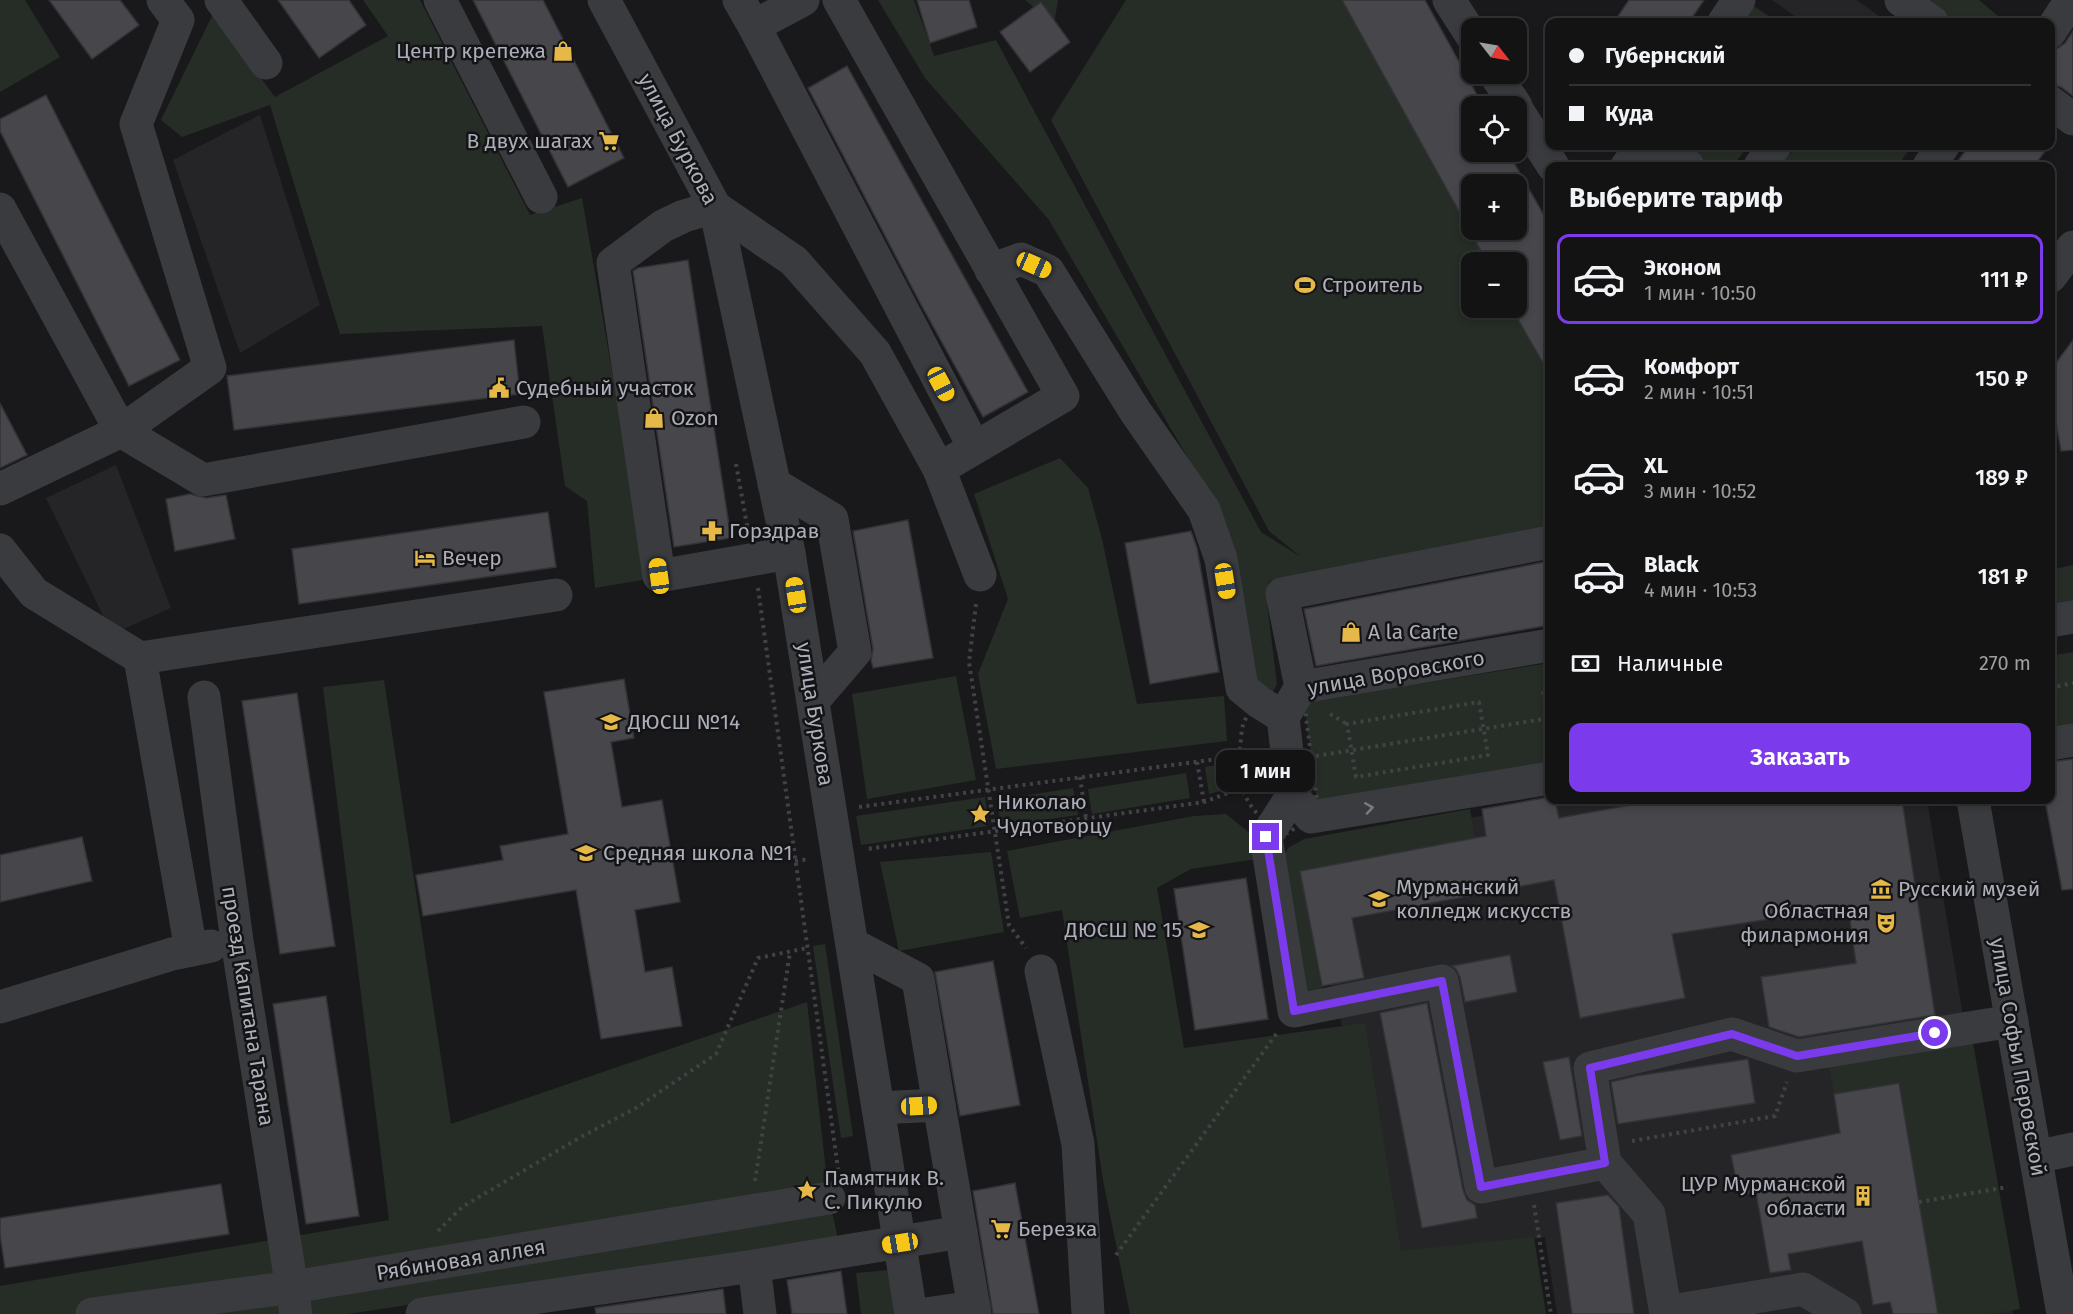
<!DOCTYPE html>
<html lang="ru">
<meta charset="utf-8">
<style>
body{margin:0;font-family:"Fira Sans",sans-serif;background:#202022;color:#f1f3f6;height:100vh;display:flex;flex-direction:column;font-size:22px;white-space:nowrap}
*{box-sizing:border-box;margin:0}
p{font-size:20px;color:#9d9ea0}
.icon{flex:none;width:33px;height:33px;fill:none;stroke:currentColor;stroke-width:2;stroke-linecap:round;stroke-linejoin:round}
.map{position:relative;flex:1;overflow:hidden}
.side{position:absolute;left:1545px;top:162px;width:510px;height:642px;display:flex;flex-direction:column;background:#131314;border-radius:12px;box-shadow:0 3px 9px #0003,0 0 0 2px #323234}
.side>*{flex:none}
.top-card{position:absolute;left:1545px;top:18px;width:510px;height:132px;border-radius:12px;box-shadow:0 3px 9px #0003,0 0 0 2px #323234;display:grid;align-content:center;height:132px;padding:0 24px;background:#131314}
.needle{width:39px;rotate:121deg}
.fabs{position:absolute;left:1461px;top:18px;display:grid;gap:12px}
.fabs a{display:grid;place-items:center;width:66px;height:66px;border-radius:12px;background:#131314;box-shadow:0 3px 9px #0003,0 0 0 2px #323234;font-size:30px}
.end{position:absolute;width:27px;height:27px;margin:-14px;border:8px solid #7c3aed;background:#fff;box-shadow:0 0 0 3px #fff}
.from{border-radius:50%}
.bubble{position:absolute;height:42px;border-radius:12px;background:#131314;box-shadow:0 3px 9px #0003,0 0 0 2px #323234;font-size:20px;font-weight:600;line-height:42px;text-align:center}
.car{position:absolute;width:18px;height:36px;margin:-18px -9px;border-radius:8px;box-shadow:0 0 4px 2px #0007;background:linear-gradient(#f5c518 24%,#345 0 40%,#f5c518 0 76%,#345 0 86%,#f5c518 0)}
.top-card b{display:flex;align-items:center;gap:21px;height:57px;font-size:22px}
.top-card b+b{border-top:2px solid #323234}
.top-card i{width:15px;height:15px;background:#f1f3f6}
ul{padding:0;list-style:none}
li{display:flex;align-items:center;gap:18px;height:90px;margin:0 12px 9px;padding:0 12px;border:3px solid transparent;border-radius:12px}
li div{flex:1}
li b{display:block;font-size:22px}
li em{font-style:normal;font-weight:600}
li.active{border-color:#7c3aed}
li>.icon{width:54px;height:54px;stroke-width:1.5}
h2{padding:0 24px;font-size:27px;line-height:72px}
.pay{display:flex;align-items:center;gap:15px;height:66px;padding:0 24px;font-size:22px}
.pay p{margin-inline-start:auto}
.action{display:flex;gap:12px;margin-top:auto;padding:12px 24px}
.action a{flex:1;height:69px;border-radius:12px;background:#7c3aed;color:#fff;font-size:24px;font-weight:600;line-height:69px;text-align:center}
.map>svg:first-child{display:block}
</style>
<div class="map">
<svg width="2073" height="1314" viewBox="0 0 2073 1314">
<rect width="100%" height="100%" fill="#19191b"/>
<g fill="#252528">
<path d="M1772 0H1857L1887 22H1803Z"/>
<path d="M260 115 320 305 240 353 173 160Z"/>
<path d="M116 465 171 608 112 634 46 498Z"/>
<path d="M1580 800H1927L2013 1314H1557L1545 1237 1398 1260 1299 845Z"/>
</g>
<g fill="#252d26">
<path d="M0 0H25L60 57 0 92Z"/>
<path d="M363 0H420L530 215 582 198 648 579 595 588 587 501 565 486 542 326 340 334 270 105 182 137 161 120 213 14 275 97 388 36Z"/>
<path d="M878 0H914L934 56 996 40 1261 532 1301 557 1269 531 1051 120 1126 0H1342L1487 262H1472V308H1512L1549 375V534L1318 576 1269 581 1266 595 1277 684 1271 696 1255 684 1226 523 1049 220 925 78Z"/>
<path d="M1025 0H1058L1054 24Z"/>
<path d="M1920 0H1979L2005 22H1950Z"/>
<path d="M1751 4 1777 22H1738Z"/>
<path d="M1669 146H1748L1733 166H1699Z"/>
<path d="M1796 146H1912L1897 166H1781Z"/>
<path d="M1060 458 1088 488 1102 539 1137 704 1224 696 1227 741 996 769 978 674 1008 599 974 494Z"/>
<path d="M2073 565V603L2051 608 2050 570Z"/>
<path d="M2073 652V731L2052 735 2050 656Z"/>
<path d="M1549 663V767L1318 808 1304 702Z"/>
<path d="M956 676 976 780 867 799 852 694Z"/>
<path d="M384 680 451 1124 807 1002 829 1198 838 1239 348 1314H0V1286L389 1220 323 687Z"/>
<path d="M1223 764 1231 769C1237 786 1223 791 1209 794L1205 767Z"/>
<path d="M1186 773 1190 798 1092 814 1088 789Z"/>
<path d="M1073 788 1078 815 1001 826 997 800Z"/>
<path d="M985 797 989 826 861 845 856 816Z"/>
<path d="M1470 809 1475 838 1300 871 1323 996H1305L1279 862 1288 848 1304 839Z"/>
<path d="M1226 814 1256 838 1257 859 1191 869 1157 888 1184 1048 1365 1023 1401 1251 1534 1237 1546 1314H1130L1103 1180 1062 910 1020 918 1007 851 1194 816Z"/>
<path d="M991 852 1004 932 899 951 880 862Z"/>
<path d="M825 944 853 1136 841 1138 813 946Z"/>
<path d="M1972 1037 2020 1309 1991 1314H1938L1899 1083 1834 1094 1829 1065Z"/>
<path d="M889 1270 896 1314H861L856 1273Z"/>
</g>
<g fill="#46464b" stroke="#333337" stroke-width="1.5" fill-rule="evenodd">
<path d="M49 0H120L139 25 92 59Z"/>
<path d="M278 0H349L366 25 319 58Z"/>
<path d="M473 0H543L624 158 568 187Z"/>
<path d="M917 0H969L977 27 930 43Z"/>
<path d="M1342 0H1425L1457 58 1483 106H1472V152H1508L1550 226V375L1516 316V262H1487ZM1472 184H1516V230H1472Z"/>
<path d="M1629 0H1704L1689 22H1614Z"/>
<path d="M1041 2 1070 42 1030 72 1000 32Z"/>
<path d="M2073 31V96L2061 87 2050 84V55L2055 50 2065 43Z"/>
<path d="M847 66 1028 392 983 417 918 299 808 88Z"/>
<path d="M46 95 180 360 129 386 0 131V119Z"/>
<path d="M1969 146H2049L2034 166H1954Z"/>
<path d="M688 260 731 538 674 547 633 271 638 268Z"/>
<path d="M514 340 520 394 234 430 227 376Z"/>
<path d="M2073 340V450L2061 451 2050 389V371Z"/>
<path d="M0 403 27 455 0 468Z"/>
<path d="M190 494 206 498 226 495 235 539 175 551 166 499Z"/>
<path d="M548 512 556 567 299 604 292 549Z"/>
<path d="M908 520 933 658 873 668 871 660 873 649 853 531Z"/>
<path d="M1191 531 1197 548 1219 672 1150 684 1125 543Z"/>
<path d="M1550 561V625L1316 666 1304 609Z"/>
<path d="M624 679 634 738 611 742 622 807 662 800 680 902 635 910 645 972 672 967 682 1026 601 1039 576 890 423 916 416 875 503 860 500 846 568 834 544 692Z"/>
<path d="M297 693 335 946 280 954 242 701Z"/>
<path d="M2073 759V889L2062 890 2045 800H2050V762Z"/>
<path d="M1550 797V800H1555L1559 818 1658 800H1902L1935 1015 1799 1037 1769 1027 1761 977 1856 963 1848 907 1672 934 1685 998 1580 1018 1554 880 1352 918 1364 978 1322 986 1300 871 1486 836 1482 809Z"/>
<path d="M82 837 92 881 0 902V855Z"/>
<path d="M1246 878 1268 1019 1195 1030 1174 889Z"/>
<path d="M1510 955 1517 992 1465 1002 1460 977 1456 969 1452 966Z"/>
<path d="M993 961 1020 1105 960 1116 935 972Z"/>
<path d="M326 996 359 1216 306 1224 273 1004Z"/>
<path d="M1427 1003 1463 1190 1467 1200 1475 1205 1477 1218 1422 1228 1380 1013Z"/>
<path d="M1569 1057 1582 1136 1560 1140 1543 1062Z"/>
<path d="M1748 1059 1755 1103 1618 1124 1611 1082 1636 1076Z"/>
<path d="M1899 1083 1919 1202 1938 1314H1893L1890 1302 1873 1305 1862 1241 1788 1254 1791 1270 1770 1273 1756 1192 1739 1195 1731 1155 1840 1133 1834 1094Z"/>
<path d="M1015 1183 1039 1314H993L973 1191Z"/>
<path d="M221 1184 229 1234 5 1268 0 1235V1218Z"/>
<path d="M1608 1195 1619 1207 1634 1314H1572L1556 1203Z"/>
<path d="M841 1271 847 1314H792L787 1280Z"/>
<path d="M723 1289 726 1314H596L595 1308Z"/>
</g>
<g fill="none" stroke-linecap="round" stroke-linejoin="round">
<g stroke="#404246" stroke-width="4" stroke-dasharray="3 4.5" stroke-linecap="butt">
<path d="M736 464 748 531"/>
<path d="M758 588 838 1169"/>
<path d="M976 604 969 662 1009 925 1026 948"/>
<path d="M2050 688 2073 683"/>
<path d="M1550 690 1543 691 1550 728"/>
<path d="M1294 697 1304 702 1318 808 1311 817 1288 833C1249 818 1235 789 1240 748 1241 741 1241 732 1243 725 1245 717 1254 708 1259 702Z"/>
<path d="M1479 702 1488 755 1356 777 1347 724Z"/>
<path d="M1330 714 1347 724"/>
<path d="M1316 756 1550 718"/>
<path d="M1197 762 1204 802"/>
<path d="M1080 777 1086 819"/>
<path d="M859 807 1225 758 1257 770 1241 788 1204 802 867 849"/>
<path d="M795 861 809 859"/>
<path d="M1632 1141 1775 1116 1787 1082"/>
<path d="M755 1181 790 952"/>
<path d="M1919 1202 2008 1187"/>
<path d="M1534 1205 1551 1314"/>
<path d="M438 1231 462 1207 579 1138 636 1108 716 1054 758 958 807 948"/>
<path d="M1116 1255 1277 1033"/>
</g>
<g stroke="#3a3b3f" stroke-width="33">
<path d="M221 0 266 63"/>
<path d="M440 0 541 197"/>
<path d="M604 0 715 207 789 553 911 1314"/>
<path d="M739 0 754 26 974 447"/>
<path d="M839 0 1063 396 939 469"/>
<path d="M1449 0 1472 36"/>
<path d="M1901 0 1932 22"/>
<path d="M1724 22 1739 0"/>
<path d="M754 26 803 0"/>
<path d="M2050 32 2071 0"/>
<path d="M1495 74 1516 106"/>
<path d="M2050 102 2073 119"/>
<path d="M1516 108 1553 166"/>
<path d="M1656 146 1688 166"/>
<path d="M1627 166 1642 146"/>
<path d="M1760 166 1775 146"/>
<path d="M1929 166 1943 146"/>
<path d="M0 209 121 431 210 368 136 124 178 20 163 0"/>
<path d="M991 270 1021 259 1048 271 1135 411 1204 510 1221 559 1242 688 1259 702 1283 717"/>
<path d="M2050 277 2073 247"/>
<path d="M774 484 832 519 855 652 813 701"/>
<path d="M0 489 121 431 203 480 524 422"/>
<path d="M0 550 34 593 140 658 191 950"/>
<path d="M789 553 659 576 613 263 663 226 684 216 715 207 794 261 875 353 939 469 980 575"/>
<path d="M2050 621 2073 617"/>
<path d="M1550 645 1301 687 1283 717 1292 796 1311 817 1550 778"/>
<path d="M140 658 556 595"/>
<path d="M1301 687 1282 594 1550 542"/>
<path d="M204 697 237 941 296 1314"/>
<path d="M2050 744 2073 740"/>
<path d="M1292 796 1266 837 1294 1011 1442 981 1481 1187 1605 1163"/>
<path d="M1973 800 2063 1314"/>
<path d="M852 944 918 979 939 1105 878 1108"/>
<path d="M1041 971 1078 1144 1088 1314"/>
<path d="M0 1007 172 954 211 946"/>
<path d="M2036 1157 2073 1149"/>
<path d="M961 1232 975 1314"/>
<path d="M754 1266 760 1314"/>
<path d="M1666 1312 1803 1289 1845 1314"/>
<path d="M92 1314 293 1287 829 1198"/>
<path d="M422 1314 754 1266 961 1232 939 1105"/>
<path d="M925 1314 974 1307"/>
<path d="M1666 1314 1649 1214 1605 1163 1590 1068 1732 1034 1797 1056 2012 1021"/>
</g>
</g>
<defs><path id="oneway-chevron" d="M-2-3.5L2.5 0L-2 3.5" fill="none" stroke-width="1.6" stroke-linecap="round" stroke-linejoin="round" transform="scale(1.5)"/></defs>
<use stroke="#797b82" href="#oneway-chevron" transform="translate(1369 808) rotate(-9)"/>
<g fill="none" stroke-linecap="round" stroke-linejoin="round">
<path stroke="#7c3aed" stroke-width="8" d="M1266 837 1294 1011 1442 981 1481 1187 1605 1163 1590 1068 1732 1034 1797 1056 1935 1033"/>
</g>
<defs>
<g id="shop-bare" transform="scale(1.62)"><path d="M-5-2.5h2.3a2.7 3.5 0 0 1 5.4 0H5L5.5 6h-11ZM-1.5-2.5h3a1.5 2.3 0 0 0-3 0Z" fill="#e5b847" stroke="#141416" stroke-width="2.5" paint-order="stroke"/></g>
<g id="supermarket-bare" transform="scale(1.62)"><path d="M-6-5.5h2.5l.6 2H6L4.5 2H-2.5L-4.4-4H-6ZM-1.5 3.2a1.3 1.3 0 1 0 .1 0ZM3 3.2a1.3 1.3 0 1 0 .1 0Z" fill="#e5b847" stroke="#141416" stroke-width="2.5" paint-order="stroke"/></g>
<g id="stadium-bare" transform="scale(1.62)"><path d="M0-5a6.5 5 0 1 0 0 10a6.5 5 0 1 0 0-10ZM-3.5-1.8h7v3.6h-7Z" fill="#e5b847" stroke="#141416" stroke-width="2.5" paint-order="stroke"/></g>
<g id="civic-bare" transform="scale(1.62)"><path d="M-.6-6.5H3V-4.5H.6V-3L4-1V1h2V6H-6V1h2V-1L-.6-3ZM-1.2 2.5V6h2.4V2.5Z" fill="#e5b847" stroke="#141416" stroke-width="2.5" paint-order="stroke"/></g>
<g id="pharmacy-bare" transform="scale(1.62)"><path d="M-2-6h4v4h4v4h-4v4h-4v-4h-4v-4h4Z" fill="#e5b847" stroke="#141416" stroke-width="2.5" paint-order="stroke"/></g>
<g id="hotel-bare" transform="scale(1.62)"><path d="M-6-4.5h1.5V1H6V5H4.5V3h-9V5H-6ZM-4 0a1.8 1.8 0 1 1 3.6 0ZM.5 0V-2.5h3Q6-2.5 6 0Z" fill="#e5b847" stroke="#141416" stroke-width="2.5" paint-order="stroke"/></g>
<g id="school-bare" transform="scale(1.62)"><path d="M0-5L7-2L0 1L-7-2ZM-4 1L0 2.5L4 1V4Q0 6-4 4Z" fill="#e5b847" stroke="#141416" stroke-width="2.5" paint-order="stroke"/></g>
<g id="sight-bare" transform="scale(1.62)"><path d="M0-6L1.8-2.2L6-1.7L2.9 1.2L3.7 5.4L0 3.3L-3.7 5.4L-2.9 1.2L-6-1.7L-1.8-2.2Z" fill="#e5b847" stroke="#141416" stroke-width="2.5" paint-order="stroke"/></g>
<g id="museum-bare" transform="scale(1.62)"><path d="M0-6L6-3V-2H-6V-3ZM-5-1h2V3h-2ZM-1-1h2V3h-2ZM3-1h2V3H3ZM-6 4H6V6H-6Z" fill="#e5b847" stroke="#141416" stroke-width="2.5" paint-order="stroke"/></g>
<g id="university-bare" transform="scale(1.62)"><path d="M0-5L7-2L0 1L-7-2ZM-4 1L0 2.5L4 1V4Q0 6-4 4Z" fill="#e5b847" stroke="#141416" stroke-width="2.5" paint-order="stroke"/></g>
<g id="theatre-bare" transform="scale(1.62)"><path d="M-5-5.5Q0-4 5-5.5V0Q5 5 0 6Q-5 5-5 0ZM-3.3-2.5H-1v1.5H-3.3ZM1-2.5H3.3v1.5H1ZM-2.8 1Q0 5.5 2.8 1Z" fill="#e5b847" stroke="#141416" stroke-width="2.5" paint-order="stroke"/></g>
<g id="building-bare" transform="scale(1.62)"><path d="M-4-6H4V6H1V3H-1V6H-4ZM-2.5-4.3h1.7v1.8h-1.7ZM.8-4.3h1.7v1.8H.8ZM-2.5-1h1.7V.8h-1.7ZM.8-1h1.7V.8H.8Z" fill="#e5b847" stroke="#141416" stroke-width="2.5" paint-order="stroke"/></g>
</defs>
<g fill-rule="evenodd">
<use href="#shop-bare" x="563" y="51"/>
<use href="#supermarket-bare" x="609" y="141"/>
<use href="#stadium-bare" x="1305" y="285"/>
<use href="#civic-bare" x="499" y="388"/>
<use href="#shop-bare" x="654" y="418"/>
<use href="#pharmacy-bare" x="712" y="531"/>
<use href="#hotel-bare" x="425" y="558"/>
<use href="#shop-bare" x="1351" y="632"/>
<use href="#school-bare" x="611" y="722"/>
<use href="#sight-bare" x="980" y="814"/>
<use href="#school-bare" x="586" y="853"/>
<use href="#museum-bare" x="1881" y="889"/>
<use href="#university-bare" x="1379" y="899"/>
<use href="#theatre-bare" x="1886" y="923"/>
<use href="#school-bare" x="1199" y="930"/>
<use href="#sight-bare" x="807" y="1190"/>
<use href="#building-bare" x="1863" y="1196"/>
<use href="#supermarket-bare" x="1001" y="1229"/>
</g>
<g text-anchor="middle" stroke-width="5" stroke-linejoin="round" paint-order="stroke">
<g font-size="21" fill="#acafb9" stroke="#141416" text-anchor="start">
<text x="546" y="58" text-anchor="end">Центр крепежа</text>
<text x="592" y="148" text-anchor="end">В двух шагах</text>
<text x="1322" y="292">Строитель</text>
<text x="516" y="395">Судебный участок</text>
<text x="671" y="425">Ozon</text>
<text x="729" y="538">Горздрав</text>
<text x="442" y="565">Вечер</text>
<text x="1368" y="639">A la Carte</text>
<text x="628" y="729">ДЮСШ №14</text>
<text x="997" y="809">Николаю<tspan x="997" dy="24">Чудотворцу</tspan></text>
<text x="603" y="860">Средняя школа №1</text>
<text x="1396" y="894">Мурманский<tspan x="1396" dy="24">колледж искусств</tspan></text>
<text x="1898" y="896">Русский музей</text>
<text x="1869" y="918" text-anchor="end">Областная<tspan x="1869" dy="24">филармония</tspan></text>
<text x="1182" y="937" text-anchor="end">ДЮСШ № 15</text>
<text x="824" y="1185">Памятник В.<tspan x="824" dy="24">С. Пикулю</tspan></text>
<text x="1846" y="1191" text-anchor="end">ЦУР Мурманской<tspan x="1846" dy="24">области</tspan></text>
<text x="1018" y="1236">Березка</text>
</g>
<g font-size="21" fill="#acafb9" stroke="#141416">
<text transform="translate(678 139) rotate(62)" y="7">улица Буркова</text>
<text transform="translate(1396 673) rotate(-10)" y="7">улица Воровского</text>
<text transform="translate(815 714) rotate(81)" y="7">улица Буркова</text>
<text transform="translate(248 1006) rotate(81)" y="7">проезд Капитана Тарана</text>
<text transform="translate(2018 1057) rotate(80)" y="7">улица Софьи Перовской</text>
<text transform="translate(461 1260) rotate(-9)" y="7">Рябиновая аллея</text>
</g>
</g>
</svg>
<div class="fabs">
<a><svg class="needle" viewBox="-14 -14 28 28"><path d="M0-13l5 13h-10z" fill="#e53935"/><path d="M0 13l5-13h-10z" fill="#9d9ea0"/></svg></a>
<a><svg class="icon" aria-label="locate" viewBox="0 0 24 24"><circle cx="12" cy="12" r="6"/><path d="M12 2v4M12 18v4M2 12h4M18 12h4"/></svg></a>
<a>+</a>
<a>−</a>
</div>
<i class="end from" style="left:1935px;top:1033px"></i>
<i class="end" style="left:1266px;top:837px"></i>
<div class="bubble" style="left:1216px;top:750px;width:99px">1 мин</div>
<i class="car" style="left:1034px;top:265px;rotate:114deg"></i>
<i class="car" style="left:941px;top:384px;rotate:152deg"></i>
<i class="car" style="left:659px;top:576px;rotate:352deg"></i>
<i class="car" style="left:1225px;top:581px;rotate:171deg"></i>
<i class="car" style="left:796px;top:595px;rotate:351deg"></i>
<i class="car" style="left:919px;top:1106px;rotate:87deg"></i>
<i class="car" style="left:900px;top:1243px;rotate:261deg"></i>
<div class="top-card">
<b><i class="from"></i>Губернский</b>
<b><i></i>Куда</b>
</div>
<section class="side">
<h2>Выберите тариф</h2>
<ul>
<li class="active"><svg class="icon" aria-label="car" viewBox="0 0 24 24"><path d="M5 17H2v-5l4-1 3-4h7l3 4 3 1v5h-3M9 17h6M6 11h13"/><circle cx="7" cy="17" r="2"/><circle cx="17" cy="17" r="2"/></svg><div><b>Эконом</b><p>1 мин · 10:50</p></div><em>111 ₽</em></li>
<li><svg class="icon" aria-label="car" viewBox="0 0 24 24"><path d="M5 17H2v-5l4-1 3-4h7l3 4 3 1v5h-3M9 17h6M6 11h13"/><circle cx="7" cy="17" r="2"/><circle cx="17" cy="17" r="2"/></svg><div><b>Комфорт</b><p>2 мин · 10:51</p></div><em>150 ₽</em></li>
<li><svg class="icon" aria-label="car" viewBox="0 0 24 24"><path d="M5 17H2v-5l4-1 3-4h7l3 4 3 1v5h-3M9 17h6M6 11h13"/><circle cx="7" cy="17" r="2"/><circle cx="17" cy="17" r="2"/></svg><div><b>XL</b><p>3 мин · 10:52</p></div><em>189 ₽</em></li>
<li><svg class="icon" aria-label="car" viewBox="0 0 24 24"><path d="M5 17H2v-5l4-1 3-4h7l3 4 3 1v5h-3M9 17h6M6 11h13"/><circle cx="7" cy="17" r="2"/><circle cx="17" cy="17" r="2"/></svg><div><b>Black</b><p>4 мин · 10:53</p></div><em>181 ₽</em></li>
</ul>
<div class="pay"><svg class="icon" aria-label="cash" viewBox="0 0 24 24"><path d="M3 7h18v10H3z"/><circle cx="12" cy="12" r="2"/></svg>Наличные<p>270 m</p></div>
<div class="action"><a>Заказать</a></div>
</section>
</div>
